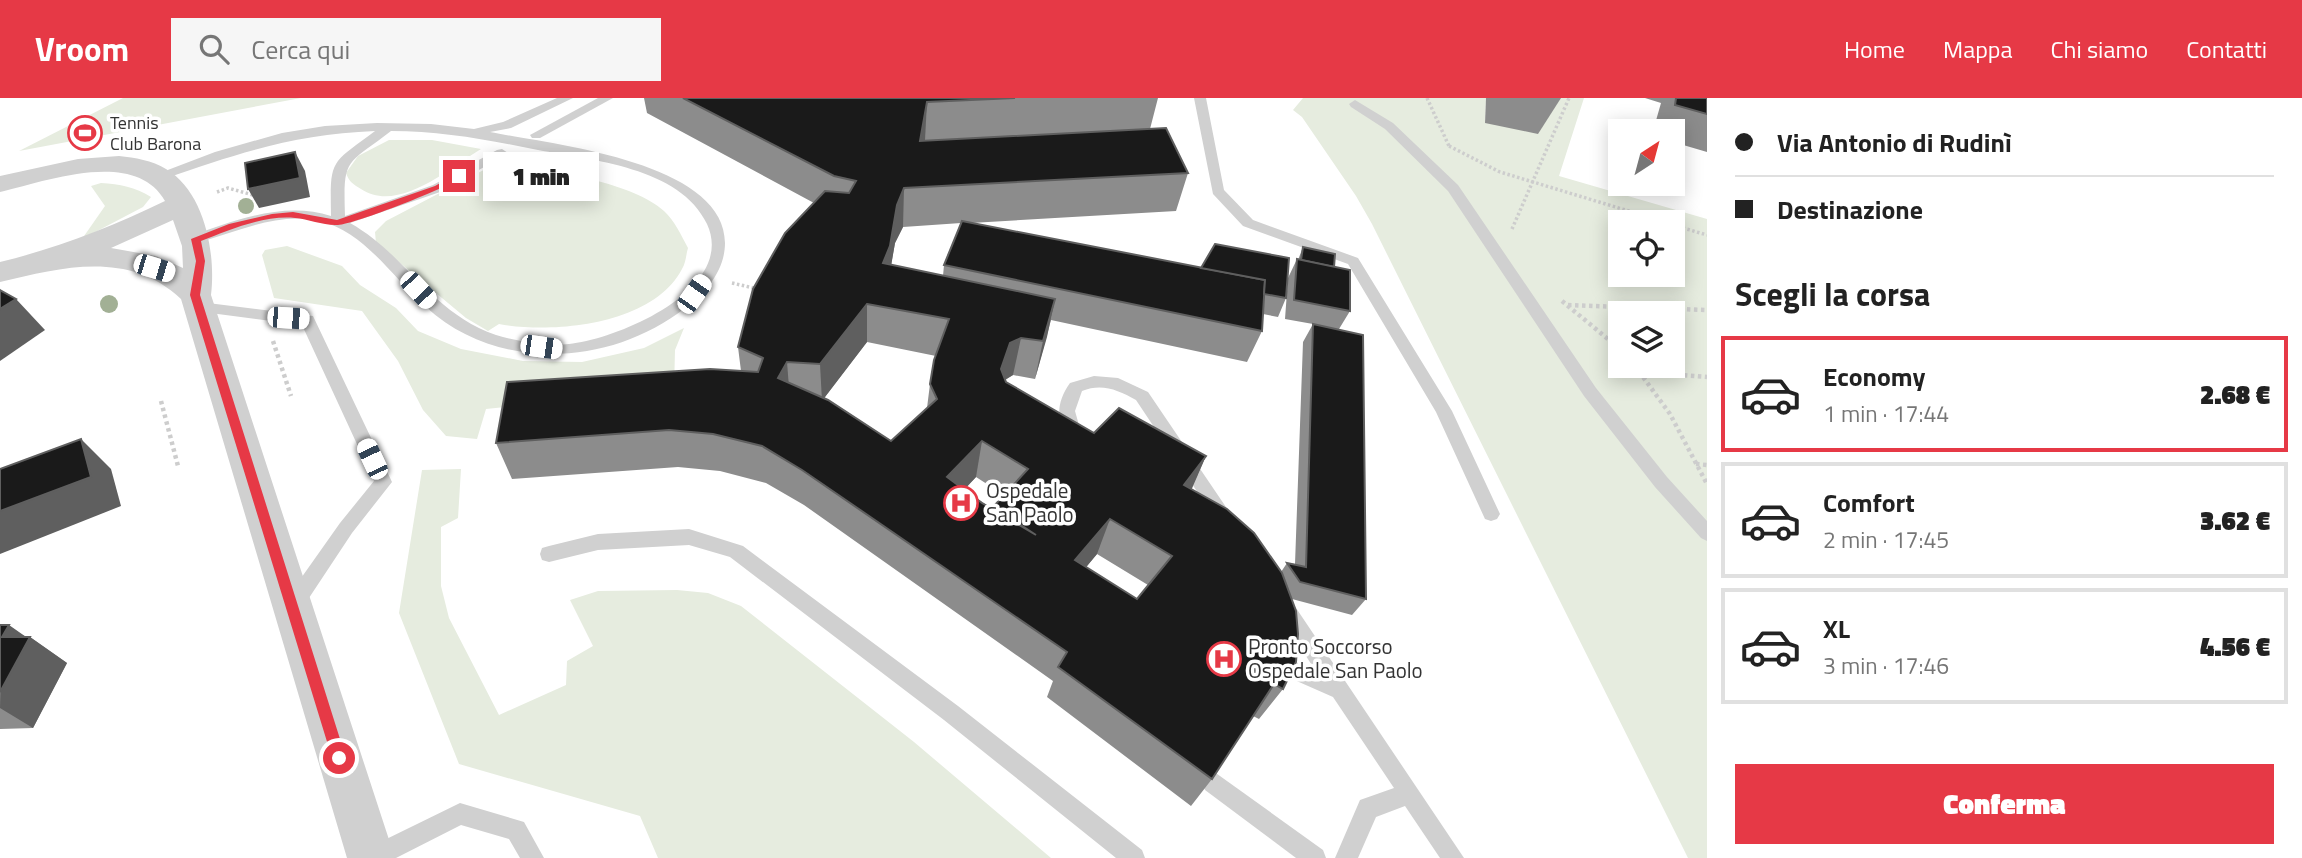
<!DOCTYPE html>
<html lang="it">
<meta charset="utf-8">
<style>
body{margin:0;font-family:"Titillium Web",sans-serif;background:#f6f6f6;color:#222;height:100vh;display:flex;flex-direction:column;font-size:26px;white-space:nowrap}
*{box-sizing:border-box;margin:0}
p{font-size:23px;color:#767676}
.icon{flex:none;width:38px;height:38px;fill:none;stroke:currentColor;stroke-width:2;stroke-linecap:round;stroke-linejoin:round}
.map{position:relative;flex:1;overflow:hidden}
.details{display:flex;flex-direction:column;background:#fff;width:595px}
.details>*{flex:none}
.top-card{display:grid;align-content:center;height:154px;padding:0 28px;background:#fff}
.needle{width:46px;rotate:36deg}
.controls{position:absolute;left:1608px;top:21px;display:grid;gap:14px}
.controls a{display:grid;place-items:center;width:77px;height:77px;border-radius:0px;background:#fff;box-shadow:0 4px 18px #0003;font-size:35px}
.end{position:absolute;width:32px;height:32px;margin:-16px;border:9px solid #e63946;background:#fff;box-shadow:0 0 0 4px #fff}
.from{border-radius:50%}
.bubble{position:absolute;height:49px;border-radius:0px;background:#fff;box-shadow:0 4px 18px #0003;font-size:23px;font-weight:800;line-height:49px;text-align:center}
.car{position:absolute;width:21px;height:42px;margin:-21px -10px;border-radius:9px;box-shadow:0 0 5px 2px #0007;background:linear-gradient(#fff 24%,#345 0 40%,#fff 0 76%,#345 0 86%,#fff 0)}
.top-card b{display:flex;align-items:center;gap:24px;height:66px;font-size:26px}
.top-card b+b{border-top:2px solid #e0e0e0}
.top-card i{width:18px;height:18px;background:#222}
ul{padding:0;list-style:none}
li{display:flex;align-items:center;gap:21px;height:116px;margin:0 14px 10px;padding:0 14px;border:4px solid #e0e0e0;border-radius:0px}
li div{flex:1}
li b{display:block;font-size:26px}
li em{font-style:normal;font-weight:800}
li.current{border-color:#e63946}
li>.icon{width:63px;height:63px;stroke-width:1.5}
h2{padding:0 28px;font-size:32px;line-height:84px}
.action{display:flex;gap:14px;margin-top:auto;padding:14px 28px}
.action a{flex:1;height:80px;border-radius:0px;background:#e63946;color:#fff;font-size:28px;font-weight:800;line-height:80px;text-align:center}
header{display:flex;align-items:center;gap:42px;box-sizing:border-box;height:98px;padding:0 35px;background:#e63946;color:#fff}
header strong{font-size:33px}
nav{display:flex;gap:38px;margin-inline-start:auto;font-size:24px}
.search{width:490px;height:63px;background:#f6f6f6;display:flex;align-items:center;gap:18px;box-sizing:border-box;padding:0 24px;border-radius:0px;color:#767676;font-size:26px}
main{display:flex;flex:1;min-height:0}
.map>svg:first-child{display:block}
</style>
<header>
<strong>Vroom</strong>
<div class="search"><svg class="icon" aria-label="search" viewBox="0 0 24 24"><circle cx="10" cy="10" r="6"/><path d="M15 15l6 6"/></svg>Cerca qui</div>
<nav><a>Home</a><a>Mappa</a><a>Chi siamo</a><a>Contatti</a></nav>
</header>
<main>
<div class="map">
<svg width="1707" height="760" viewBox="0 0 1707 760">
<rect width="100%" height="100%" fill="#fff"/>
<g fill="#e6ecdf" fill-rule="evenodd">
<path d="M123 0H301L19 53Z"/>
<path d="M1303 0H1486L1485 25 1537 0H1584L1559 78 1707 121V760H1688L1372 126 1356 98 1302 19 1293 12ZM1620 124H1673V177H1620ZM1620 215H1673V268H1620Z"/>
<path d="M389 42H432L481 51C450 70 398 116 361 91 353 86 349 84 346 75L358 58Z"/>
<path d="M499 64C542 70 633 84 664 113 675 123 681 137 688 150 686 156 686 165 682 171 653 227 553 236 499 226L488 233 466 220 376 145 375 134 386 123Z"/>
<path d="M101 85C120 86 135 89 151 99L143 109 82 141 105 108 91 88Z"/>
<path d="M287 148 342 168 360 187 396 210 418 233 461 251 523 263 582 264 644 250 684 230 675 252 674 292 486 311 477 341 446 338 423 312 398 263 362 213 274 200 262 157 265 152Z"/>
<path d="M461 371 458 420 441 429V488L449 520 499 617 566 587 567 563 593 548 570 502 598 493 677 492 708 495 741 508 914 644 1051 760H658L640 718 459 666 399 515 422 372Z"/>
</g>
<g fill="none" stroke-linecap="round" stroke-linejoin="round">
<g stroke="#cdcdcd" stroke-width="3.5" stroke-dasharray="2.5 2.5" stroke-linecap="butt">
<path d="M1427 0 1449 48"/>
<path d="M1449 48 1500 74 1665 124"/>
<path d="M217 94 228 90 253 97"/>
<path d="M1673 127 1707 137"/>
<path d="M1512 131 1569 0"/>
<path d="M732 185 758 191"/>
</g>
<g stroke="#cdcdcd" stroke-width="4.5" stroke-dasharray="3.5 3.5" stroke-linecap="butt">
<path d="M1562 203 1620 251"/>
<path d="M1568 207 1707 212"/>
<path d="M273 243 291 298"/>
<path d="M1635 268 1670 316 1707 386"/>
<path d="M1642 274 1707 279"/>
<path d="M161 303 178 368"/>
<path d="M1696 366 1707 367"/>
</g>
<g fill="#d0d0d0" fill-rule="evenodd">
<path d="M557 0H573L511 30 490 34C549 46 725 63 725 145 725 172 706 195 685 210 611 268 498 275 426 209 393 180 365 134 320 123 277 113 236 135 196 145L189 141 191 138C234 122 285 103 331 118 330 60 330 67 375 33 296 36 238 55 164 81L159 82 152 78 215 54 282 35 325 28 377 25 431 26 474 31 503 24ZM391 33C442 33 489 42 538 52 591 62 680 69 707 126 737 191 618 241 569 246 545 248 519 244 496 237 430 214 407 157 350 125L443 93 508 55 502 51 497 52 433 87 345 118C343 58 346 68 391 33Z"/>
<path d="M598 0H613L540 40H532L530 37Z"/>
<path d="M1194 0H1206L1224 92 1253 122 1358 160 1452 313 1500 416 1497 421 1491 423 1485 421 1436 314 1348 166 1243 128 1213 96Z"/>
<path d="M1355 2 1393 25 1458 87 1596 290 1667 379 1707 423V443L1701 440 1655 389 1584 298 1448 93 1385 31 1351 9 1349 6Z"/>
<path d="M200 204 313 218 392 384 352 435 301 512 294 514 287 512 284 506 287 500 340 425 374 383 302 227 195 213 192 209Z"/>
<path d="M1094 278 1118 280 1148 294 1230 415 1233 420 1230 425 1224 427 1218 425 1136 302C1118 292 1102 285 1082 293L1075 313 1082 338 1080 343H1068C1056 321 1056 305 1070 285Z"/>
<path d="M689 431 743 448 958 608 1142 752 1145 760H1116L944 622 730 459 689 447 598 452 549 464 542 462 540 456 542 450 549 448 598 436Z"/>
<path d="M1285 502 1292 504 1464 760H1440L1405 708 1376 719 1358 760H1335L1360 702 1394 690 1333 599 1274 573 1271 567 1274 561 1281 558 1315 572 1275 510 1278 504Z"/>
<path d="M1213 673 1323 752 1326 760H1296L1205 692 1202 684 1205 676Z"/>
<path d="M460 705 524 724 544 760H520L509 741 461 727 396 760H361L364 752Z"/>
</g>
<path fill="#d0d0d0" fill-rule="evenodd" d="M119 58C135 60 152 62 166 71 205 94 216 156 211 197L395 760H347L181 201C129 152 63 169 0 184V164C58 150 111 129 165 103 135 50 47 83 0 94V78L78 61ZM173 122 182 148 183 170 156 158 111 150Z"/>
</g>
<g fill="#a2b095">
<circle cx="246" cy="108" r="8"/>
<circle cx="109" cy="206" r="9"/>
</g>
<g fill="#8c8c8c" fill-rule="evenodd">
<path d="M644 0H1158L1150 31 1188 75 1176 113 971 125 1286 200 1278 219 1263 216 1262 233 1247 264 1051 222 1035 281 1013 277 1005 282 1006 284 1094 335 1206 358 1191 391 1281 474 1287 465 1295 466 1303 244 1313 226 1285 221 1288 180 1297 161 1298 162 1303 149 1334 169 1350 213 1339 231 1366 501 1352 517 1292 501 1283 591 1259 621 1253 618 1212 681 1191 708 1047 599 1053 583 804 407 766 385 720 373 678 369 512 381 496 345 741 273 738 249 814 105 647 15ZM961 125 944 167 943 178 891 167 895 145 903 129ZM867 244 936 258 930 286 927 310 891 343 824 300ZM976 379 1004 397 993 409V411L964 392ZM1097 456 1148 487 1137 501 1086 469Z"/>
<path d="M1486 0H1561L1538 36 1485 25Z"/>
<path d="M1645 0H1707V54L1673 44V33H1653L1661 5Z"/>
<path d="M0 527 27 539H30L67 565 33 630 0 631Z"/>
</g>
<g fill="#5f5f5f">
<path d="M927 4 925 42 920 43Z"/>
<path d="M295 54 305 73 310 99 259 110 248 91Z"/>
<path d="M904 90 903 129 895 145 888 186 883 165 897 107Z"/>
<path d="M16 201 45 232 0 263V211Z"/>
<path d="M1055 201 1047 239 1035 281 1043 243Z"/>
<path d="M867 206V244L822 303 820 266Z"/>
<path d="M1021 240 1013 277 1003 283 1001 271 1010 245Z"/>
<path d="M787 264 790 302 778 280Z"/>
<path d="M81 341 111 371 121 408 0 456V413Z"/>
<path d="M982 343 976 379 942 415 947 379Z"/>
<path d="M1206 358 1190 395 1184 387Z"/>
<path d="M1110 421 1097 456 1064 496 1075 462Z"/>
<path d="M9 527 29 541 30 539 67 565 33 630 0 610 2 539Z"/>
</g>
<g fill="#1a1a1a" stroke="#5f5f5f" stroke-width="2" fill-rule="evenodd">
<path d="M683 0H1015L927 4 920 43 1166 30 1188 75 904 90 897 107 890 148 883 165 1055 201 1043 243 1021 240 1010 245 1001 271 1006 284 1094 335 1119 310 1206 358 1184 387 1227 411 1254 435 1282 475 1296 513 1298 536 1296 564 1283 591 1274 586 1212 681 1058 569 1067 554 802 372 762 348 713 336 669 332 496 345 507 284 710 271 758 274 763 260 738 249 753 191 785 135 825 93 849 95 856 83 834 78ZM867 206 949 221 934 262 930 286 937 301 891 343 828 302 778 280 787 264 820 266ZM982 343 1028 371 993 409 1036 437 982 405 947 379ZM1110 421 1172 458 1137 501 1075 462Z"/>
<path d="M1676 0H1707V16L1675 7Z"/>
<path d="M295 54 300 80 248 91 245 65Z"/>
<path d="M962 123 1265 182 1262 233 944 167Z"/>
<path d="M1215 146 1289 160 1286 200 1264 196 1265 182 1201 170Z"/>
<path d="M1303 149 1335 156 1334 169 1301 162Z"/>
<path d="M1297 161 1350 172V213L1294 202Z"/>
<path d="M0 192 16 201 0 211Z"/>
<path d="M1313 226 1363 237 1366 501 1300 484 1287 465 1306 469Z"/>
<path d="M81 341 91 379 0 413V371Z"/>
<path d="M0 527H9L2 539H30L0 594Z"/>
</g>
<path fill="#e63946" d="M456 76 464 78C450 89 355 126 338 127 324 128 309 121 295 120 264 117 229 132 201 143L205 163 200 197 346 660 339 666 332 660 190 197 196 163 191 141 229 126 272 116 293 114 337 122 435 88Z"/>
<defs>
<g id="stadium-ring" transform="scale(1.75)"><circle r="9.5" fill="#fff" stroke="#e63946" stroke-width="1.5"/><path d="M0-5a6.5 5 0 1 0 0 10a6.5 5 0 1 0 0-10ZM-3.5-1.8h7v3.6h-7Z" fill="#e63946"/></g>
<g id="hospital-ring" transform="scale(1.75)"><circle r="9.5" fill="#fff" stroke="#e63946" stroke-width="1.5"/><path d="M-5-5h3v3.5h4V-5h3V5h-3V1.5h-4V5h-3Z" fill="#e63946"/></g>
</defs>
<g fill-rule="evenodd">
<use href="#stadium-ring" x="85" y="35"/>
<use href="#hospital-ring" x="961" y="405"/>
<use href="#hospital-ring" x="1224" y="561"/>
</g>
<g text-anchor="middle" stroke-width="7" stroke-linejoin="round" paint-order="stroke">
<g font-size="18" fill="#333" stroke="#fff" text-anchor="start">
<text x="110" y="31">Tennis<tspan x="110" dy="21">Club Barona</tspan></text>
</g>
<g font-size="21" fill="#333" stroke="#fff" text-anchor="start">
<text x="986" y="400">Ospedale<tspan x="986" dy="24">San Paolo</tspan></text>
<text x="1248" y="556">Pronto Soccorso<tspan x="1248" dy="24">Ospedale San Paolo</tspan></text>
</g>
</g>
</svg>
<div class="controls">
<a><svg class="needle" viewBox="-14 -14 28 28"><path d="M0-13l5 13h-10z" fill="#e53935"/><path d="M0 13l5-13h-10z" fill="#767676"/></svg></a>
<a><svg class="icon" aria-label="locate" viewBox="0 0 24 24"><circle cx="12" cy="12" r="6"/><path d="M12 2v4M12 18v4M2 12h4M18 12h4"/></svg></a>
<a><svg class="icon" aria-label="layers" viewBox="0 0 24 24"><path d="M12 4l9 5-9 5-9-5zM3 14l9 5 9-5"/></svg></a>
</div>
<i class="end from" style="left:339px;top:660px"></i>
<i class="end" style="left:459px;top:78px"></i>
<div class="bubble" style="left:483px;top:54px;width:116px">1 min</div>
<i class="car" style="left:154px;top:170px;rotate:107deg"></i>
<i class="car" style="left:418px;top:192px;rotate:137deg"></i>
<i class="car" style="left:694px;top:196px;rotate:35deg"></i>
<i class="car" style="left:288px;top:220px;rotate:94deg"></i>
<i class="car" style="left:541px;top:249px;rotate:98deg"></i>
<i class="car" style="left:372px;top:361px;rotate:335deg"></i>
</div>
<section class="details">
<div class="top-card">
<b><i class="from"></i>Via Antonio di Rudinì</b>
<b><i></i>Destinazione</b>
</div>
<h2>Scegli la corsa</h2>
<ul>
<li class="current"><svg class="icon" aria-label="car" viewBox="0 0 24 24"><path d="M5 17H2v-5l4-1 3-4h7l3 4 3 1v5h-3M9 17h6M6 11h13"/><circle cx="7" cy="17" r="2"/><circle cx="17" cy="17" r="2"/></svg><div><b>Economy</b><p>1 min · 17:44</p></div><em>2.68 €</em></li>
<li><svg class="icon" aria-label="car" viewBox="0 0 24 24"><path d="M5 17H2v-5l4-1 3-4h7l3 4 3 1v5h-3M9 17h6M6 11h13"/><circle cx="7" cy="17" r="2"/><circle cx="17" cy="17" r="2"/></svg><div><b>Comfort</b><p>2 min · 17:45</p></div><em>3.62 €</em></li>
<li><svg class="icon" aria-label="car" viewBox="0 0 24 24"><path d="M5 17H2v-5l4-1 3-4h7l3 4 3 1v5h-3M9 17h6M6 11h13"/><circle cx="7" cy="17" r="2"/><circle cx="17" cy="17" r="2"/></svg><div><b>XL</b><p>3 min · 17:46</p></div><em>4.56 €</em></li>
</ul>
<div class="action"><a>Conferma</a></div>
</section>
</main>
